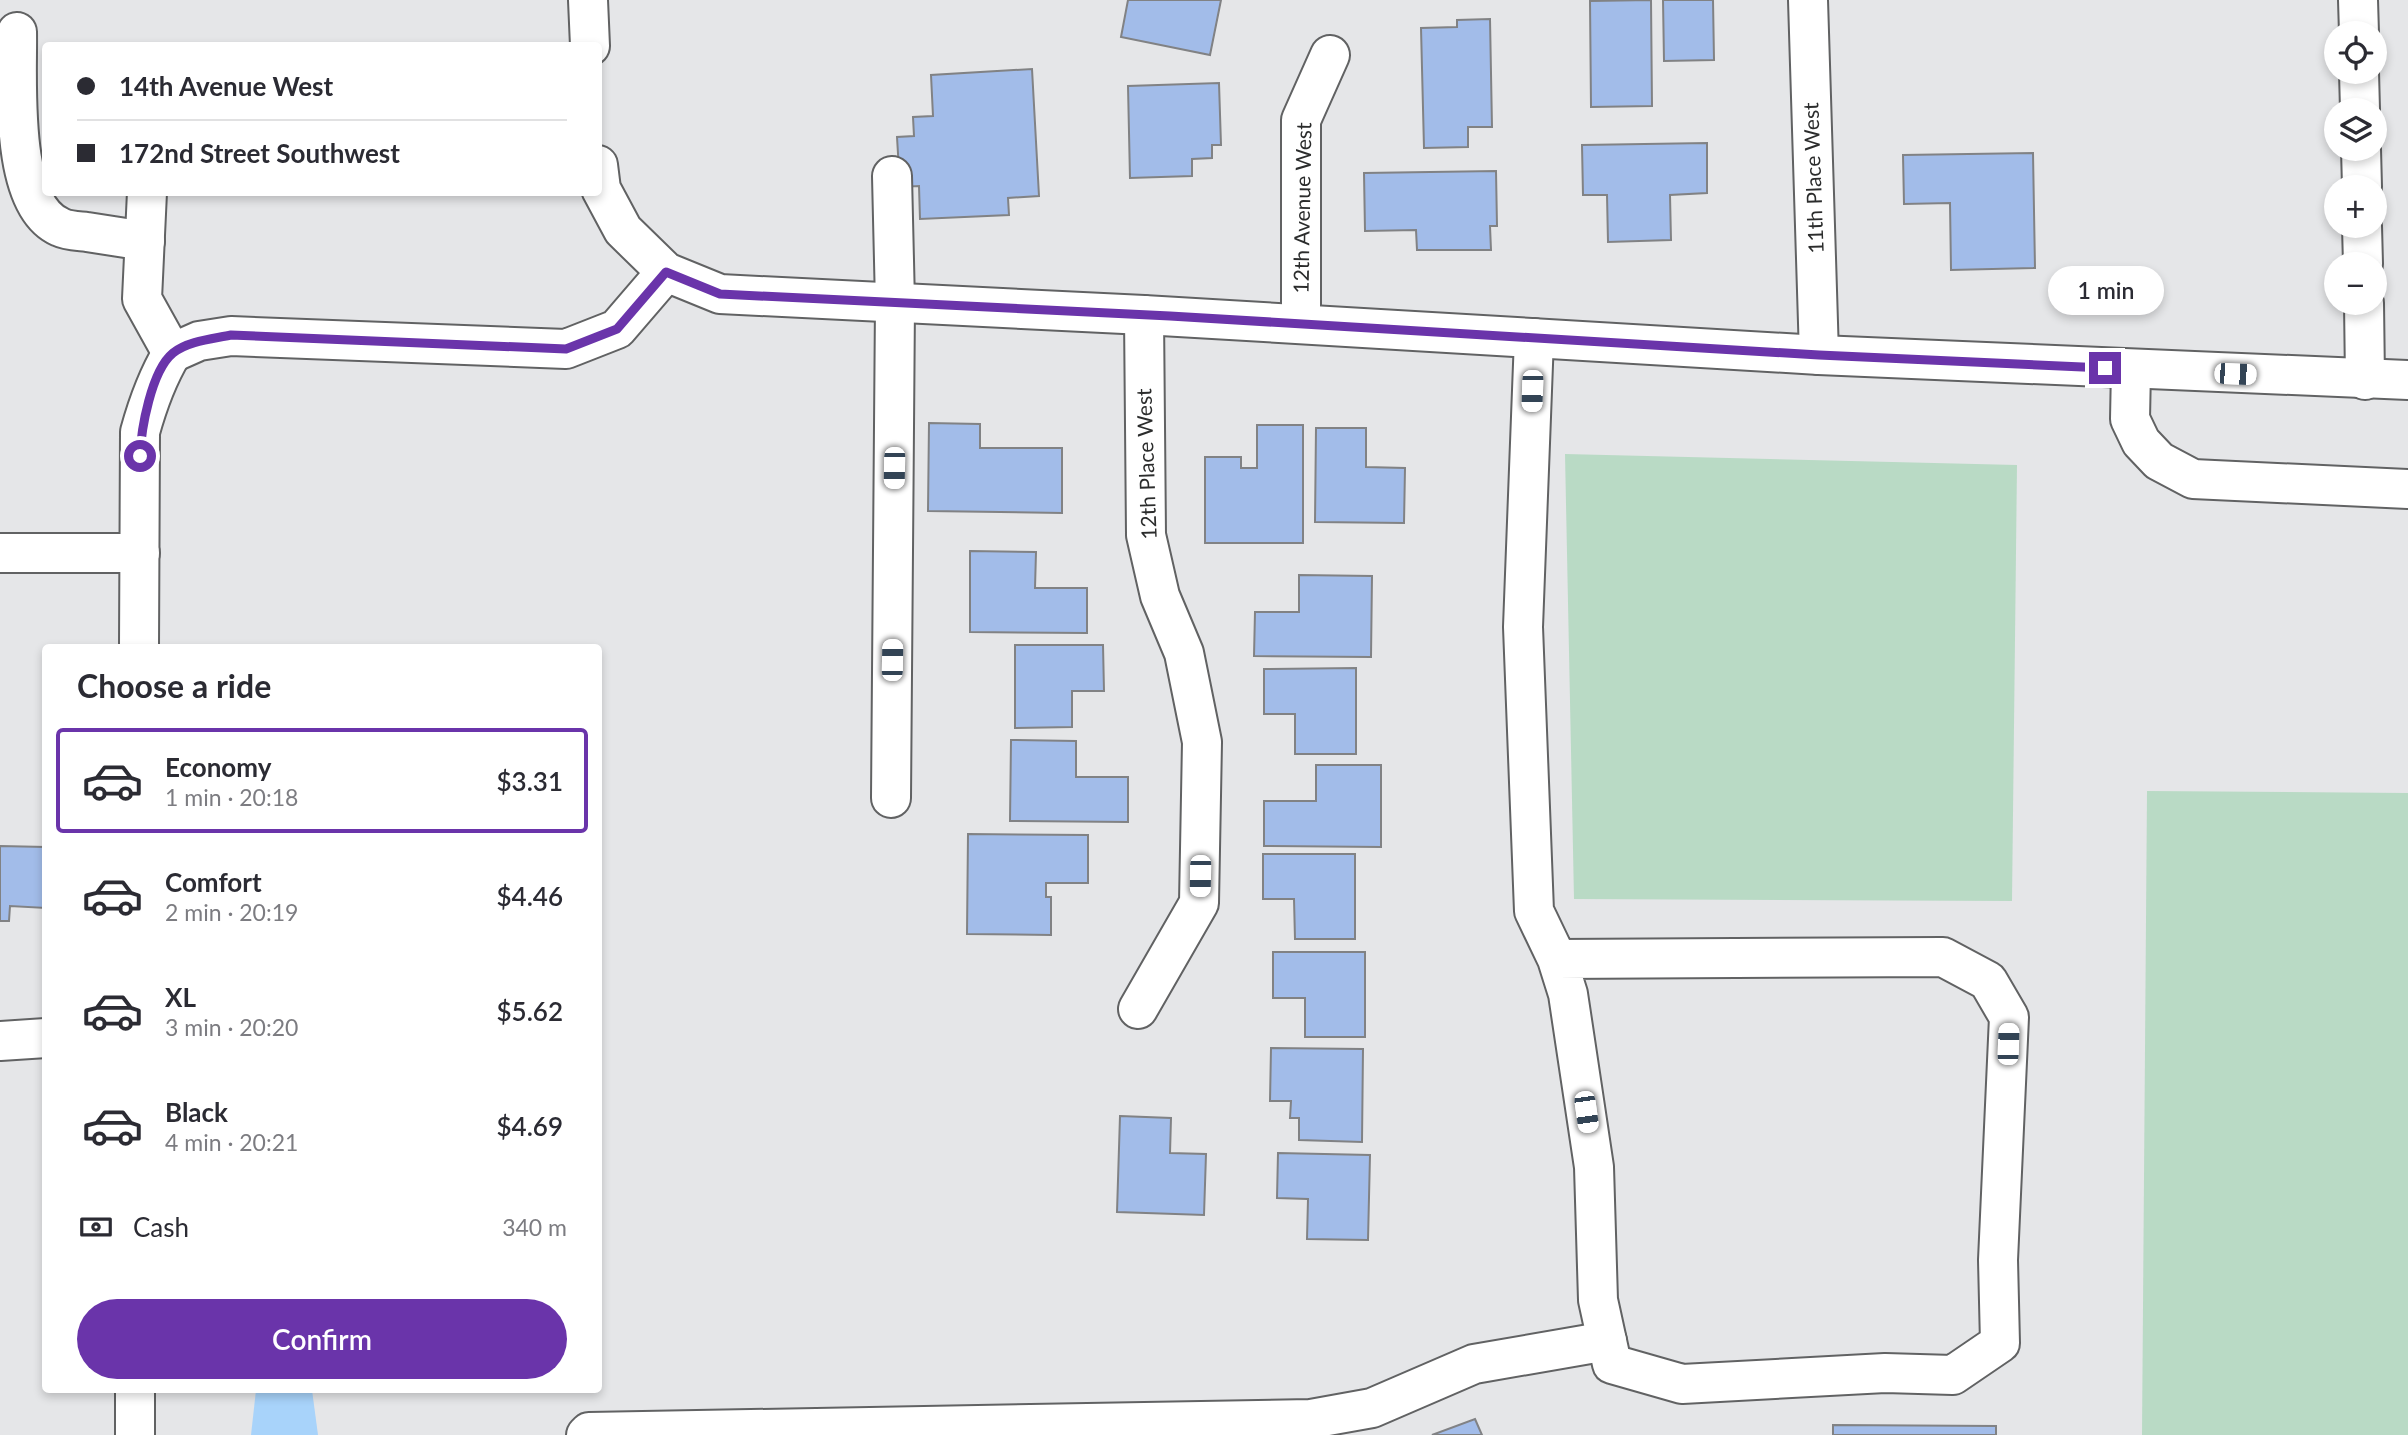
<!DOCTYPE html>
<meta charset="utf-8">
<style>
body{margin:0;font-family:Lato,sans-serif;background:#f2f2f3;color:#2b2b33;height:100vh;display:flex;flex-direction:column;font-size:26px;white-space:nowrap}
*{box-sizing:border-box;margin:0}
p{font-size:23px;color:#7c7c81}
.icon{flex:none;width:38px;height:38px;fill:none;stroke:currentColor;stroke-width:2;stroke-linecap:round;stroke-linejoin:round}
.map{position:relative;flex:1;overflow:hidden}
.side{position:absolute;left:42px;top:644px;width:560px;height:749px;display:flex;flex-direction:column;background:#fff;border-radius:7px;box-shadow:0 4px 10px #0003}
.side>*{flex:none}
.hud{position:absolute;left:42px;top:42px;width:560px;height:154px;border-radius:7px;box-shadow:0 4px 10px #0003;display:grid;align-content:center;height:154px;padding:0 35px;background:#fff}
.tools{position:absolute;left:2324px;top:21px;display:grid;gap:14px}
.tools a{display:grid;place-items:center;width:63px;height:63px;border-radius:50%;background:#fff;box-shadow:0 4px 10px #0003;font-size:35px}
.end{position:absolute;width:32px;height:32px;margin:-16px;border:9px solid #6a34aa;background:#fff;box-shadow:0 0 0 4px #fff}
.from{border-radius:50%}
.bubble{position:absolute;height:49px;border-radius:24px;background:#fff;box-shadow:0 4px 10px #0003;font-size:23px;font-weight:600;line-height:49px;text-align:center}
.car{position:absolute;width:21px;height:42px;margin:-21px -10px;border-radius:9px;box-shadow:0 0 5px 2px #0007;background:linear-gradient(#fff 24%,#345 0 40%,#fff 0 76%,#345 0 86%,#fff 0)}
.hud b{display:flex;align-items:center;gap:24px;height:66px;font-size:26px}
.hud b+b{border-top:2px solid #e1e1e2}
.hud i{width:18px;height:18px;background:#2b2b33}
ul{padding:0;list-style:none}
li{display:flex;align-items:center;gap:21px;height:105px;margin:0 14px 10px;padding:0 21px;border:4px solid transparent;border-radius:7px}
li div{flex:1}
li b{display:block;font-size:26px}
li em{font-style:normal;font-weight:600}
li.active{border-color:#6a34aa}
li>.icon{width:63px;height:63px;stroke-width:1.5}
h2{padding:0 35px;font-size:32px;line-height:84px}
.pay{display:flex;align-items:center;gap:18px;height:77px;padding:0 35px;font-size:26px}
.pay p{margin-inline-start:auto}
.action{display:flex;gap:14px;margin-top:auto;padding:14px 35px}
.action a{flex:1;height:80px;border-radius:42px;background:#6a34aa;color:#fff;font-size:28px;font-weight:600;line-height:80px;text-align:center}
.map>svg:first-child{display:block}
</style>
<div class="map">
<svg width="2408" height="1435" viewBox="0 0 2408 1435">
<rect width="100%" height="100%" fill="#e5e6e8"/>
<g fill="#b9dac5">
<path d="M1565 454 2017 465 2012 901 1574 899Z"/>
<path d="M2147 791 2408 793V1435H2142Z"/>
</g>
<path fill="#a8d3fa" d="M256 1390H312L318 1435H251Z"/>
<g fill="#a2bce9" stroke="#818284" stroke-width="2">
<path d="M1128 0H1221L1210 55 1121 37Z"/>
<path d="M1651 0 1652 106 1591 107 1590 1Z"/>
<path d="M1663 0H1713L1714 60 1664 61Z"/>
<path d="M1490 19 1492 127H1468V147L1424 148 1421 28 1457 27V20Z"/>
<path d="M1032 69 1039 196 1008 198 1009 215 920 219 919 186 900 187 897 137 914 136 913 117 933 116 931 75Z"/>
<path d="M1219 83 1221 145H1212V158L1192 159V176L1130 178 1128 86Z"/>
<path d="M1707 143V193L1670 195 1671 240 1608 242 1607 195H1583L1582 145Z"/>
<path d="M2033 153 2035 268 1951 270 1950 203 1904 204 1903 155Z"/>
<path d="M1496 171 1497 226H1490L1491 250H1417L1416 230 1365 231 1364 173Z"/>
<path d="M929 423 980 424V448H1062V513L928 511Z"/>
<path d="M1257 425H1303V543H1205V457H1241V468H1257Z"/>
<path d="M1316 428H1366V467L1405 468 1404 523 1315 522Z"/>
<path d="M970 551 1036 552 1035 588H1087V633L970 632Z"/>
<path d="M1299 575 1372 576 1371 657 1254 656 1255 612H1299Z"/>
<path d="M1015 645H1103L1104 691H1072V727L1015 728Z"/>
<path d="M1356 668V754H1295V714H1264V669Z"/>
<path d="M1011 740 1076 741V777H1128V822L1010 821Z"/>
<path d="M1316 765H1381V847L1264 846V801H1316Z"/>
<path d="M968 834 1088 835V883H1046V897H1051V935L967 934Z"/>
<path d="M0 846 46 847V908L10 906 9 921H0Z"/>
<path d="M1263 854H1355V939H1295L1294 899H1263Z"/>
<path d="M1273 952H1365V1037H1305V998H1273Z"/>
<path d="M1271 1048 1363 1049 1362 1142 1299 1140V1118H1290L1291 1101H1270Z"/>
<path d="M1120 1116 1171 1118 1170 1153 1206 1154 1204 1215 1117 1212Z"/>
<path d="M1278 1153 1370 1155 1368 1240 1307 1239 1308 1199 1277 1198Z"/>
<path d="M1475 1419 1482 1435H1432Z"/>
<path d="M1833 1425 1996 1426V1435H1833Z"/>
</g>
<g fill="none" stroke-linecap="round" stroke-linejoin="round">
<g stroke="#616263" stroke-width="42">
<g id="minor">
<path d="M588 0 590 46"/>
<path d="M1808 0 1819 355"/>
<path d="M2358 0 2359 33"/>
<path d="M17 32C18 81 8 204 60 227 68 231 79 231 87 232 106 235 126 238 145 241"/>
<path d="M2359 72 2360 110"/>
<path d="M2361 149 2362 187"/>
<path d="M598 165 601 189 623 230 666 272 720 294 1144 315 1819 355 2408 380"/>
<path d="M147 192 142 299 172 353"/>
<path d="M2362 226 2363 264"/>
<path d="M2364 303 2365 380"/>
<path d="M1301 324V120L1330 55"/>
<path d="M1534 338 1523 627 1534 911 1557 959 1568 994 1594 1167 1598 1300 1612 1364 1682 1384 1885 1373 1953 1375 2000 1343 1998 1260 2009 1017 1988 981 1943 957 1557 959"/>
<path d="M172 353 199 341 231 336 566 349 617 329 666 272"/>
<path d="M2131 369 2130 419 2141 442 2159 461 2193 479 2408 489"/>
<path d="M0 553H140"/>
<path d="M139 648 140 432C148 403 157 378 172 353"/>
<path d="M891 798 895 303 892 176"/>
<path d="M1138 1009 1199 903 1202 742 1184 653 1160 596 1146 535 1144 315"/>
<path d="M0 1041 46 1038"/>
<path d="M135 1435V1390"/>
<path d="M586 1435 589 1432 1311 1419 1372 1408 1474 1364 1607 1341"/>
</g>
</g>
<use href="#minor" stroke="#fff" stroke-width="38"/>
</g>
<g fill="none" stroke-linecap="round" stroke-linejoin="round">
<path stroke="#6a34aa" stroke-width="9" d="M140 456C141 430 151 371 173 353 188 341 212 339 231 335L566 349 617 329 666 272 720 294 1170 316 1819 355 2105 368"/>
</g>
<g text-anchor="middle" stroke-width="6" stroke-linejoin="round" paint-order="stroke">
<g font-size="21" fill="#2b2c2c" stroke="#fff">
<text transform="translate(1814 178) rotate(-92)" y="7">11th Place West</text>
<text transform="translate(1303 208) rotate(-89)" y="7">12th Avenue West</text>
<text transform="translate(1147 464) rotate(-92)" y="7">12th Place West</text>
</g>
</g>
</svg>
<div class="tools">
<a><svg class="icon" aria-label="locate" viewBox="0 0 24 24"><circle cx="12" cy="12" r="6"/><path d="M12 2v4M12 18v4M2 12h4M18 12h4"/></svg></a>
<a><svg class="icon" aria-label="layers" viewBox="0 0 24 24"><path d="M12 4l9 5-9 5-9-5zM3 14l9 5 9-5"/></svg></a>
<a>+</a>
<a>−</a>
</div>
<i class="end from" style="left:140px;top:456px"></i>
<i class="end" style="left:2105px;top:368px"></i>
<div class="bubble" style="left:2048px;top:266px;width:116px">1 min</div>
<i class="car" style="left:2235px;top:374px;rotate:92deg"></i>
<i class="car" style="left:1532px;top:391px;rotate:182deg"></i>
<i class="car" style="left:894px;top:468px;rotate:181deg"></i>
<i class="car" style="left:892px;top:660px;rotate:1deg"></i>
<i class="car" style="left:1200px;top:876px;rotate:181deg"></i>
<i class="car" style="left:2008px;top:1044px;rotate:2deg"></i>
<i class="car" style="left:1586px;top:1112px;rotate:172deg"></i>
<div class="hud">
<b><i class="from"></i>14th Avenue West</b>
<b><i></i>172nd Street Southwest</b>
</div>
<section class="side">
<h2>Choose a ride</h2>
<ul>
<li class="active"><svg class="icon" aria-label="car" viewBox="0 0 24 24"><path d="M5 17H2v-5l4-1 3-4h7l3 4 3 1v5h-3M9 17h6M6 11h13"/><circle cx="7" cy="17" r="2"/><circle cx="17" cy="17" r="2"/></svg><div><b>Economy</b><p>1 min · 20:18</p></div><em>$3.31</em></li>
<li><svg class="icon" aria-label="car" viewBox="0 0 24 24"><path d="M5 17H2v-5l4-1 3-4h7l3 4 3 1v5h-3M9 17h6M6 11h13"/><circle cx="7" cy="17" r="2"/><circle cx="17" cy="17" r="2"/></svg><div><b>Comfort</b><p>2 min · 20:19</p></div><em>$4.46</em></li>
<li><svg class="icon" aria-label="car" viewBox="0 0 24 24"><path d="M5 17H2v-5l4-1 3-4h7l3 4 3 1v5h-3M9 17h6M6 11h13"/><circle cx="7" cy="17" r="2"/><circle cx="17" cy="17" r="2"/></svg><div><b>XL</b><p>3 min · 20:20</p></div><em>$5.62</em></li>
<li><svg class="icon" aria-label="car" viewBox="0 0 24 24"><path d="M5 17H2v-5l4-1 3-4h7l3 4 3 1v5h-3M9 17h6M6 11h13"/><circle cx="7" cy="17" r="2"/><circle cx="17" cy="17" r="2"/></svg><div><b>Black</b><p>4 min · 20:21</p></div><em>$4.69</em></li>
</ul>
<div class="pay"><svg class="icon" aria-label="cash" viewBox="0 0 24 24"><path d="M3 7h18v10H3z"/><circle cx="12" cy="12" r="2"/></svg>Cash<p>340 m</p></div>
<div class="action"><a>Confirm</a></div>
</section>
</div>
